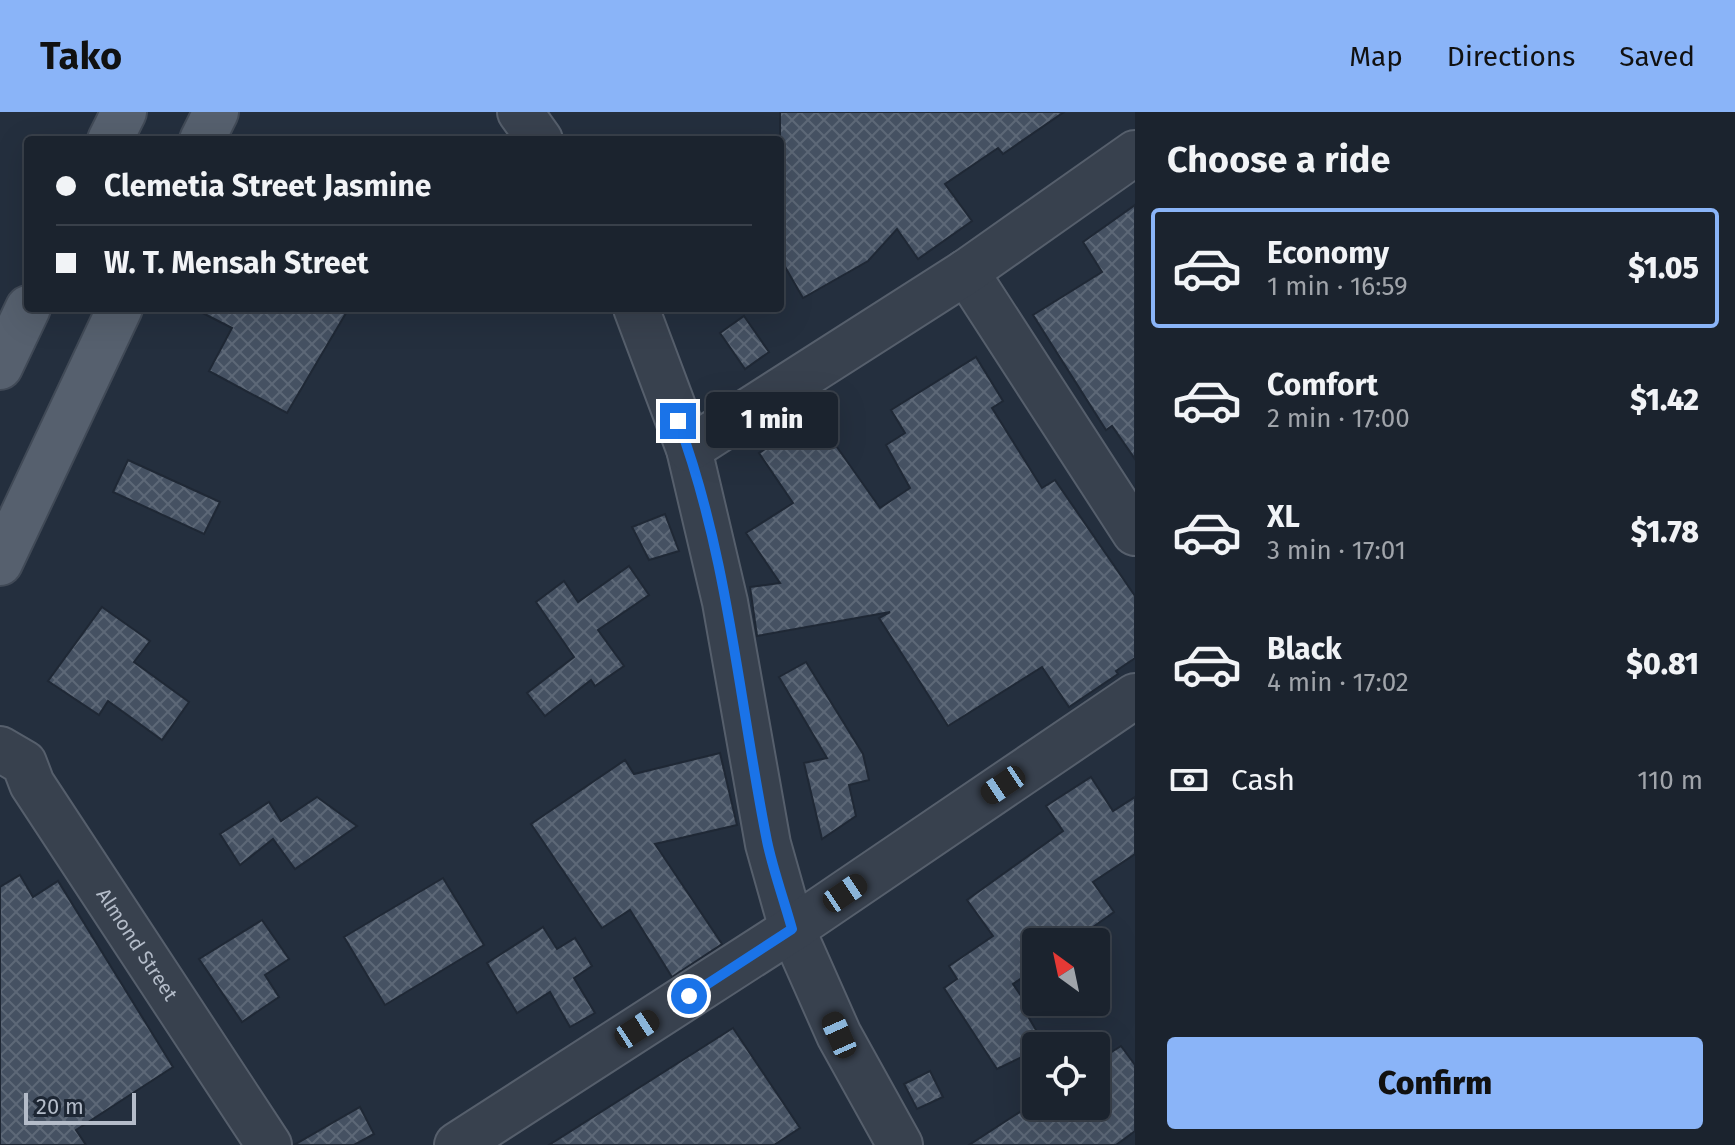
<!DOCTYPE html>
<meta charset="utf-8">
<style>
body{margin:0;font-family:"Fira Sans",sans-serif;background:#282f3a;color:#f1f3f6;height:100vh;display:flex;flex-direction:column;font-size:30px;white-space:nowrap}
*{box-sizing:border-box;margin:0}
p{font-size:26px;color:#a0a4aa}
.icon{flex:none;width:44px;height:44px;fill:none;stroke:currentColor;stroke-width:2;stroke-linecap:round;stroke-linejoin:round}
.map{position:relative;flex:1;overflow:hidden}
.side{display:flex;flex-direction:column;background:#1b232e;width:600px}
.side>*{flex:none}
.banner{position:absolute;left:24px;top:24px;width:760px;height:176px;border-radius:8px;box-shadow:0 8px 32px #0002,0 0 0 2px #39404a;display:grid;align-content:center;height:176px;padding:0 32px;background:#1b232e}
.needle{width:52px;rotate:327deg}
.tools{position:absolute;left:1022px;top:816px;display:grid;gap:16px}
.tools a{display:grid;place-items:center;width:88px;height:88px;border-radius:8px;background:#1b232e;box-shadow:0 8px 32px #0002,0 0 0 2px #39404a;font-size:40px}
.scale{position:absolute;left:24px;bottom:20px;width:112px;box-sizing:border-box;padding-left:8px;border:4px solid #b4bcc9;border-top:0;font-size:22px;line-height:28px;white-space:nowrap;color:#b4bcc9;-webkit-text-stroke:6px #1d2633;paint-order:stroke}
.end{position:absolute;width:36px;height:36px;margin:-18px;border:10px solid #1a73e8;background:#fff;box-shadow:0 0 0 4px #fff}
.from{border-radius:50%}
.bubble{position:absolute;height:56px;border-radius:8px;background:#1b232e;box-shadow:0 8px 32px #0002,0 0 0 2px #39404a;font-size:26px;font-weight:800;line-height:56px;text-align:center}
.car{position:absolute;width:24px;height:48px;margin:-24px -12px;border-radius:10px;box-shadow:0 0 6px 2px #0007;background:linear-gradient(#222 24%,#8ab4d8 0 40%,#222 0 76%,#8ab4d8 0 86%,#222 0)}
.banner b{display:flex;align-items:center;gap:28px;height:76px;font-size:30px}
.banner b+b{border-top:2px solid #39404a}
.banner i{width:20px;height:20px;background:#f1f3f6}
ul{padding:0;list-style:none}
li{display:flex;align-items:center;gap:24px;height:120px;margin:0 16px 12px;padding:0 16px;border:4px solid transparent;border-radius:8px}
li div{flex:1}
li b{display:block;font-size:30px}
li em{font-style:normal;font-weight:800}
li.current{border-color:#8ab4f8}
li>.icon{width:72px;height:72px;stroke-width:1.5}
h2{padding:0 32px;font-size:36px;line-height:96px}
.pay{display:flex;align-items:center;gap:20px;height:88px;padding:0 32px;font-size:30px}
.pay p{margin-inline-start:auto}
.cta{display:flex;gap:16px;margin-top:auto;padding:16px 32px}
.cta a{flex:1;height:92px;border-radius:8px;background:#8ab4f8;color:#111;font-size:32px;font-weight:800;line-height:92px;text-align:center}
header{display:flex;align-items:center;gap:48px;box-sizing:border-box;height:112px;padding:0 40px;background:#8ab4f8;color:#111}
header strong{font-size:38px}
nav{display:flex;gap:44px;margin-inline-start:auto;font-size:28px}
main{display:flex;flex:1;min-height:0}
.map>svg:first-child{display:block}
</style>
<header>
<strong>Tako</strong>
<nav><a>Map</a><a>Directions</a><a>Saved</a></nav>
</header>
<main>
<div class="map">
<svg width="1135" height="1033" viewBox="0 0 1135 1033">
<defs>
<pattern id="building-cross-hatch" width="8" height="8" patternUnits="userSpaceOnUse" patternTransform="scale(2)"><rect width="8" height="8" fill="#455162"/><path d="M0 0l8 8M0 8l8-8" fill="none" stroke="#5d6877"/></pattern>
</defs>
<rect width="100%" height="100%" fill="#242f3e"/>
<g fill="url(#building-cross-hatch)" stroke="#1f2835" stroke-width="2">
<path d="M780 0H1064L1003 42 998 36 945 72 972 109 918 147 897 117 868 149 803 186 780 146Z"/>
<path d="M1135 93V347L1112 314 1106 318 1033 203 1102 160 1083 130Z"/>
<path d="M193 196H349L287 301 209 259 232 216Z"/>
<path d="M744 204 769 240 745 257 720 221Z"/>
<path d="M976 245 1003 289 992 296 1042 376 1055 368 1135 484V546L1116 559 1118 562 1069 595 1042 555 948 614 879 506 890 500 757 524 750 475 780 471 746 421 793 391 759 341 815 304 880 396 910 376 886 333 905 321 891 298Z"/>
<path d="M128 348 220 390 204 422 113 380Z"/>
<path d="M665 402 679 439 649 448 632 415Z"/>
<path d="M629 454 649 483 598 518 624 554 595 574 591 568 545 604 527 581 574 545 536 490 564 469 578 490Z"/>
<path d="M102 495 150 529 134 550 189 590 162 628 108 589 99 603 48 569Z"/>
<path d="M806 550 863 642 869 668 849 673 856 704 822 727 804 651 827 646 779 565Z"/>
<path d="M720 641 737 713 655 732 722 832 672 865 630 798 602 816 531 712 625 648 634 662Z"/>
<path d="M1091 665 1113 699 1135 685V742L1093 770 1114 800 1072 830H1036V856L1013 872 1034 903 1029 906 1036 918V938L997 957 944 876 957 867 949 854 993 824 967 788 1063 719 1046 694Z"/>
<path d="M317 685 357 714 295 757 273 727 240 753 220 722 269 690 281 709Z"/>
<path d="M20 763 33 785 58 769 173 955 76 1018 86 1033H0V775Z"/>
<path d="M443 766 484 833 385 893 344 825Z"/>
<path d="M262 808 289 847 265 863 279 885 242 910 199 847Z"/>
<path d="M543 815 557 837 575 826 592 854 574 866 595 901 570 915 550 880 517 901 487 851Z"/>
<path d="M733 916 800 1016 774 1033H549Z"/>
<path d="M1121 934 1135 953V1019L1116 1033H969L1029 994H1096V950Z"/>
<path d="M930 959 943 985 917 997 904 972Z"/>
<path d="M360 995 374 1022 354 1033H294Z"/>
</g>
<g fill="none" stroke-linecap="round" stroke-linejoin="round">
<g stroke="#565f6c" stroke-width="48">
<g id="minor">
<path d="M520 0 540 28"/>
<path d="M966 160 1135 421"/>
<path d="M636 196 689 337 725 490 768 732 792 817 839 923 900 1033"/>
<path d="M689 337 966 160 1135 41"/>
<path id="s1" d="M0 637 24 651 32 672 269 1033"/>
<path d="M457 1033 792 817 1135 584"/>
</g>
</g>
<g stroke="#414a57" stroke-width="48">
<g id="primary">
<path d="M110 28 124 0"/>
<path d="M202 28 216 0"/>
<path d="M0 255 28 196"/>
<path d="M0 451 120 196"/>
</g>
</g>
<use href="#minor" stroke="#38414e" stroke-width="44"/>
<use href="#primary" stroke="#56606e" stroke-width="44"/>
</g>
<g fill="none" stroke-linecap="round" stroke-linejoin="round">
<path stroke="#1a73e8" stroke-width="10" d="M678 309C728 443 739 589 767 729 773 758 784 788 792 817L689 884"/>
</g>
<g text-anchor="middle" stroke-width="7" stroke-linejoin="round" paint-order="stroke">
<g font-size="20" fill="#b4bcc9" stroke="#1d2633">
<text dy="7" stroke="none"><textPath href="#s1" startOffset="242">Almond Street</textPath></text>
</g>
</g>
</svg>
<div class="tools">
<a><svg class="needle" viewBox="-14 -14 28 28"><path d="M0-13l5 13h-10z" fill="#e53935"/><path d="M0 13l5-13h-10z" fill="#a0a4aa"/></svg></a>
<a><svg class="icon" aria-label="locate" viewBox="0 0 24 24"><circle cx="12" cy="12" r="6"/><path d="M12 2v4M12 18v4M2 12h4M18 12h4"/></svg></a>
</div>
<div class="scale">20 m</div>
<i class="end from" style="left:689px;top:884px"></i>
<i class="end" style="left:678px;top:309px"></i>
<div class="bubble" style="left:706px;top:280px;width:132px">1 min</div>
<i class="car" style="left:1003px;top:673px;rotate:236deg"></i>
<i class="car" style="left:845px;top:781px;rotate:56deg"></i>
<i class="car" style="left:637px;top:917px;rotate:57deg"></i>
<i class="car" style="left:839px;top:923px;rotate:336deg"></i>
<div class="banner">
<b><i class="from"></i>Clemetia Street Jasmine</b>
<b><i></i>W. T. Mensah Street</b>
</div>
</div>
<section class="side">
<h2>Choose a ride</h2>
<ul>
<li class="current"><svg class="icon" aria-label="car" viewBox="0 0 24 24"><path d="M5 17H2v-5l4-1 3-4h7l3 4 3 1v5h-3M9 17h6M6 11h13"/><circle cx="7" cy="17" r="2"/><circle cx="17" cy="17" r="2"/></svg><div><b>Economy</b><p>1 min · 16:59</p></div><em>$1.05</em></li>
<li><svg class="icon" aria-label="car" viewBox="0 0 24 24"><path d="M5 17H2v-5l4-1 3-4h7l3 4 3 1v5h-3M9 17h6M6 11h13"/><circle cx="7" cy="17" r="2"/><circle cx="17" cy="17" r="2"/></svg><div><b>Comfort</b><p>2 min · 17:00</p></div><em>$1.42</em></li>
<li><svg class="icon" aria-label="car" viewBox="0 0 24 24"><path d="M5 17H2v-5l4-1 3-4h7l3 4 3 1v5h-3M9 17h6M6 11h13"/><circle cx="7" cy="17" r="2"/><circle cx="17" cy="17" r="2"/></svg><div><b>XL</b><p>3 min · 17:01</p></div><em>$1.78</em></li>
<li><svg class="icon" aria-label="car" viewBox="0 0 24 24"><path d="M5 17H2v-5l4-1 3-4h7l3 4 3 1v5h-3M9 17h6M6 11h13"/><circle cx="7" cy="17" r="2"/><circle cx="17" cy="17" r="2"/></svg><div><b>Black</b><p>4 min · 17:02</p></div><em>$0.81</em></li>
</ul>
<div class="pay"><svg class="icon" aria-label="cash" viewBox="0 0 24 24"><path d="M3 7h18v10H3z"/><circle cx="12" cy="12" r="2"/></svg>Cash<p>110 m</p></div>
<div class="cta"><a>Confirm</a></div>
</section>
</main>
